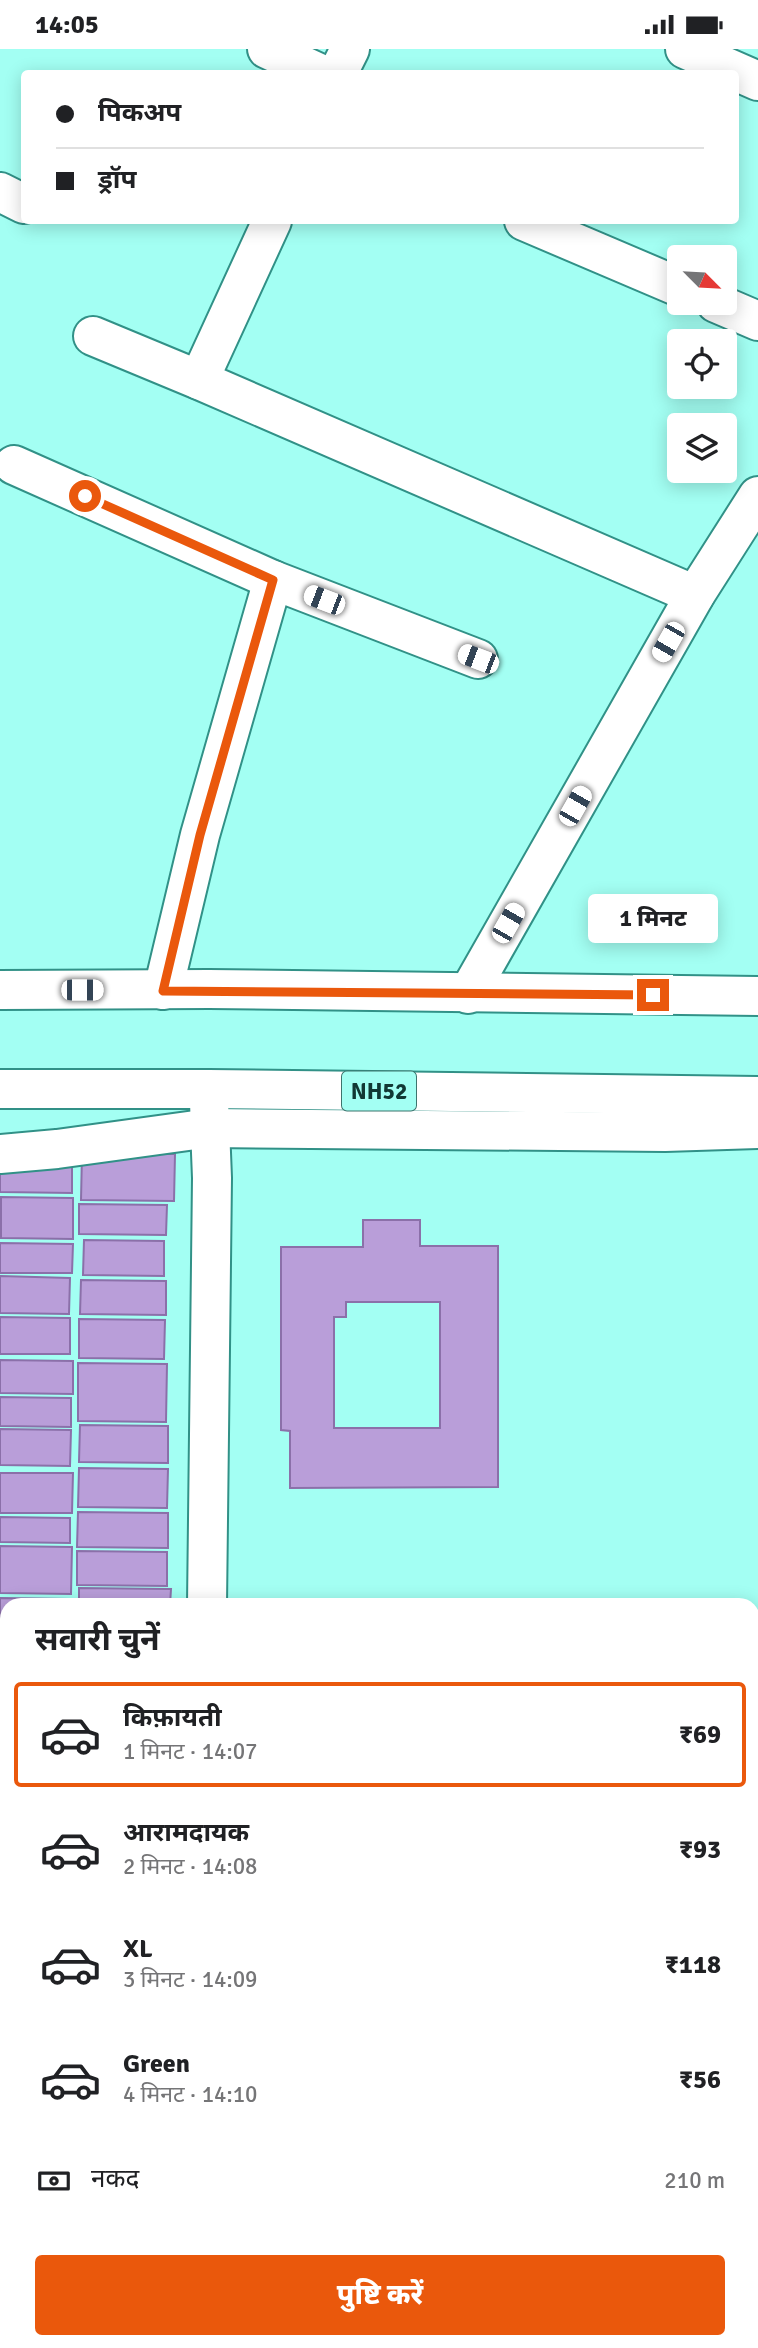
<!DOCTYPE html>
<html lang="hi">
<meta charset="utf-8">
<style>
body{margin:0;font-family:Signika,"Noto Sans Devanagari",sans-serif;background:#f2f2f2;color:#202124;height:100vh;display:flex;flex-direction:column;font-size:26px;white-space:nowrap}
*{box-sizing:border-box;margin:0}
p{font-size:23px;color:#757577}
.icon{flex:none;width:38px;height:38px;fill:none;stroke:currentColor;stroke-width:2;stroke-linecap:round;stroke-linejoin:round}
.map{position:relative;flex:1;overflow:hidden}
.drawer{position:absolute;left:0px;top:1549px;width:760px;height:751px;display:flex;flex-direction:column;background:#fff;border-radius:21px 21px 0 0;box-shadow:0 4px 18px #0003}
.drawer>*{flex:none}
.guide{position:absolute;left:21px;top:21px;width:718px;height:154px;border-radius:7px;box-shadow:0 4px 18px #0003;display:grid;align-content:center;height:154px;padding:0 35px;background:#fff}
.needle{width:46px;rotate:114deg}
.controls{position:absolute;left:667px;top:196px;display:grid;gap:14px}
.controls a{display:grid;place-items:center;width:70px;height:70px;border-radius:7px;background:#fff;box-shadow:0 4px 18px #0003;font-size:35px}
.end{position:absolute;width:32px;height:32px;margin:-16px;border:9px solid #ea580c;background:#fff;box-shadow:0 0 0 4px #fff}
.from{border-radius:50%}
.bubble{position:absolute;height:49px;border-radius:7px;background:#fff;box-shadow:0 4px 18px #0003;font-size:23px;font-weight:800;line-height:49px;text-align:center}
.car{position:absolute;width:21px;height:42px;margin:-21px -10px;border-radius:9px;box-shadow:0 0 5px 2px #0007;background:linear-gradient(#fff 24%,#345 0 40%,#fff 0 76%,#345 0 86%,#fff 0)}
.guide b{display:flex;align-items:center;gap:24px;height:66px;font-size:26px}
.guide b+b{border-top:2px solid #e0e0e0}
.guide i{width:18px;height:18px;background:#202124}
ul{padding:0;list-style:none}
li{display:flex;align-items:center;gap:21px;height:105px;margin:0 14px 10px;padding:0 21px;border:4px solid transparent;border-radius:7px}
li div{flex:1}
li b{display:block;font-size:26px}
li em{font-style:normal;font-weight:800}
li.selected{border-color:#ea580c}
li>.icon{width:63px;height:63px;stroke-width:1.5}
h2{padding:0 35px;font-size:32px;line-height:84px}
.pay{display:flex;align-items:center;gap:18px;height:77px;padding:0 35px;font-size:26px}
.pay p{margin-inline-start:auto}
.action{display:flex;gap:14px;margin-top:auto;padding:14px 35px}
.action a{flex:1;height:80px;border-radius:7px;background:#ea580c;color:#fff;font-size:28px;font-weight:800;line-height:80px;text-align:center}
.status{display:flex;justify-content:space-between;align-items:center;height:49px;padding:0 35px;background:#fff;direction:ltr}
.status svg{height:19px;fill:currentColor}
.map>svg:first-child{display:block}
</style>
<div class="status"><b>14:05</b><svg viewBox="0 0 49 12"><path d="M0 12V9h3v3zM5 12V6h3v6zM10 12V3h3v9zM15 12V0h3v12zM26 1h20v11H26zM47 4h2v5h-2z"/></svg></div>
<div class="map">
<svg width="758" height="2299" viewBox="0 0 758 2299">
<rect width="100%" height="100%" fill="#a3fff3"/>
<rect fill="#e5b2bc" x="0" y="1662" width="7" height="165"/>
<g fill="#b99ed9" stroke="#8b70a9" stroke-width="2" fill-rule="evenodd">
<path d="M82 1104 175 1105 174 1152 81 1151Z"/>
<path d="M0 1105H72V1144L0 1143Z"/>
<path d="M1 1148 73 1149V1190L1 1189Z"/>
<path d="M79 1155 167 1156 166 1186 79 1185Z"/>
<path d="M363 1171H420V1197H498V1438L290 1439V1382L281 1381V1198H363ZM346 1253H440V1379H334V1268H346Z"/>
<path d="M84 1191 164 1192V1227L83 1226Z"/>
<path d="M0 1194 73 1195 72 1224H0Z"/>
<path d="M0 1227 70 1229 69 1265 0 1264Z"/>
<path d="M81 1231 166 1232V1266L80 1265Z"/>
<path d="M0 1268 70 1269V1305H0Z"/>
<path d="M79 1270 165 1271 164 1310 79 1309Z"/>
<path d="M0 1311 73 1312V1345L0 1344Z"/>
<path d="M78 1314 167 1315 166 1373 78 1372Z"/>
<path d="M0 1348 71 1349V1378L0 1377Z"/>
<path d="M80 1376 168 1377V1414L79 1413Z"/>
<path d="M0 1380 71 1381 70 1417 0 1416Z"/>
<path d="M79 1419 168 1420 167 1459 78 1458Z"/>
<path d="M0 1424H73L72 1464H0Z"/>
<path d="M78 1463 168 1464V1499L77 1498Z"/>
<path d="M0 1468 70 1469V1494L0 1493Z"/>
<path d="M0 1497 72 1498 71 1545 0 1544Z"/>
<path d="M77 1502 167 1503V1537L77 1536Z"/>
<path d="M79 1539 171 1540 170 1556H79Z"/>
<path d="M0 1549 70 1550V1556H7V1594H0Z"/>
<rect x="0" y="1599" width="7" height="54"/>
<rect x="0" y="1839" width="7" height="38"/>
<rect x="752" y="1842" width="6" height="154"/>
<rect x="0" y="1881" width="7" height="31"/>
<rect x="0" y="1914" width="7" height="35"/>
<rect x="0" y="1950" width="7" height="39"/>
<rect x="0" y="1990" width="7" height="37"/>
<rect x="0" y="2031" width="7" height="33"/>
<path d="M0 2066 7 2067V2103H0Z"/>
<path d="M752 2104H756L758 2120V2188H756V2207H752Z"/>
<path d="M1 2106H7V2143H0Z"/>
<path d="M1 2147 7 2148V2177H1Z"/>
<path d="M0 2180 7 2181V2218H0Z"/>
<path d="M0 2222H7V2264L0 2263Z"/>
<path d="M3 2269H7V2292H69V2299H2Z"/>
<path d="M752 2288H758V2299H699V2292H752Z"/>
<rect x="74" y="2292" width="79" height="7"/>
<rect x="352" y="2292" width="92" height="7"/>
</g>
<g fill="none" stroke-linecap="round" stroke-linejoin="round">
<g stroke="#319187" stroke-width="42">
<g id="minor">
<path d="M267 0 319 24"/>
<path d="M685 0 758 32"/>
<path d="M338 24 350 0"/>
<path d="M0 143 24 155"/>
<path d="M524 172 679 238"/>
<path d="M716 254 758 272"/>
<path d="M93 287 199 331 695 546"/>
<path d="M199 331 272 172"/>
<path d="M14 416 273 531 478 610"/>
<path d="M163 941 200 786 273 531"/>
<path d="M468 945 695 546 758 447"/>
<path d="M0 1662H7"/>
<path d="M0 1835H7"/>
<path d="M752 2006H758"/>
</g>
</g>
<g stroke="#319187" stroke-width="42">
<g id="tertiary">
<path d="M0 1105 57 1100 210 1079 665 1083 758 1080"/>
<path d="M207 1556 212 1129 209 1053"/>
<path d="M207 2299V2292"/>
</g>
</g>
<g stroke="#319187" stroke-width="42">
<g id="trunk">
<path d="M0 941 209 940 758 947"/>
<path d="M0 1040H209L758 1047"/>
</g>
</g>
<use href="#minor" stroke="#fff" stroke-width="38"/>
<use href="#tertiary" stroke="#fff" stroke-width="38"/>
<use href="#trunk" stroke="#fff" stroke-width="38"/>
</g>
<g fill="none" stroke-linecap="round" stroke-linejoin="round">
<path stroke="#ea580c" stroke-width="9" d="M85 447 273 531 200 786 163 942 653 946"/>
</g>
<g text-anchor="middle" stroke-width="5" stroke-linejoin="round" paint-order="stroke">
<rect fill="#a3fff3" stroke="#3d746d" stroke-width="2" x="342" y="1022.5" width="74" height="39" rx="5"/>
<g font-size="23" font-weight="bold" fill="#113834">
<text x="379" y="1050">NH52</text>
</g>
</g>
</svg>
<div class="controls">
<a><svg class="needle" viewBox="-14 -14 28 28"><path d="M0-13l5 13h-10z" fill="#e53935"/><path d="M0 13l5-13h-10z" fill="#757577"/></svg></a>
<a><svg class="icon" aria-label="locate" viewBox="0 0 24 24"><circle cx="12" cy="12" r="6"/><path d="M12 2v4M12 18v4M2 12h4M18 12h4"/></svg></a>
<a><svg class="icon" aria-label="layers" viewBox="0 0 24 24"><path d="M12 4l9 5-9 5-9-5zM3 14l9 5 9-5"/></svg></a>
</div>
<i class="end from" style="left:85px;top:447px"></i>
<i class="end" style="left:653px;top:946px"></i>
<div class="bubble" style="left:588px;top:845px;width:130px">1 मिनट</div>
<i class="car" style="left:324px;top:551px;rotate:291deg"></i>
<i class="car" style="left:668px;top:593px;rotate:210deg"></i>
<i class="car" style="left:478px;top:610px;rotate:291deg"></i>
<i class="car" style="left:575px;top:757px;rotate:30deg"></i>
<i class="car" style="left:508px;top:874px;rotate:30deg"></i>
<i class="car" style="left:82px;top:941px;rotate:90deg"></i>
<div class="guide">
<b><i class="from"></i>पिकअप</b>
<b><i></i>ड्रॉप</b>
</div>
<section class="drawer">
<h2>सवारी चुनें</h2>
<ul>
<li class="selected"><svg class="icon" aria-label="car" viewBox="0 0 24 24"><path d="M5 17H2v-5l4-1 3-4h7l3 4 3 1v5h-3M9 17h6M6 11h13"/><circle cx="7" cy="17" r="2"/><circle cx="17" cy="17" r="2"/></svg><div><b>किफ़ायती</b><p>1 मिनट · 14:07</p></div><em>₹69</em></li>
<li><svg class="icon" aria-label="car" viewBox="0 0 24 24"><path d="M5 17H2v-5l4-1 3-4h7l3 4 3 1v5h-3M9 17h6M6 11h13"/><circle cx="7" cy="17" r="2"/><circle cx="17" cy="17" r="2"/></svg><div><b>आरामदायक</b><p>2 मिनट · 14:08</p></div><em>₹93</em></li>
<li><svg class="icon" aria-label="car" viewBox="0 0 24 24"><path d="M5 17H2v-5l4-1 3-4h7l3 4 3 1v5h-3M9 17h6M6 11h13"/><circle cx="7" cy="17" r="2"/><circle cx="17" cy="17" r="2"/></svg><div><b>XL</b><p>3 मिनट · 14:09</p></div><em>₹118</em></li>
<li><svg class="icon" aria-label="car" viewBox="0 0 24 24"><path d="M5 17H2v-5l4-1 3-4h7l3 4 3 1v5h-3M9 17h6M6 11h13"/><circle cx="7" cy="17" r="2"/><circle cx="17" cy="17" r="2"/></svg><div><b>Green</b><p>4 मिनट · 14:10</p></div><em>₹56</em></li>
</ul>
<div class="pay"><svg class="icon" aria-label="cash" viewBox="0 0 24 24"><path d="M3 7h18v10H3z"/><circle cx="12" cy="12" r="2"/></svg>नकद<p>210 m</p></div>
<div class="action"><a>पुष्टि करें</a></div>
</section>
</div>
